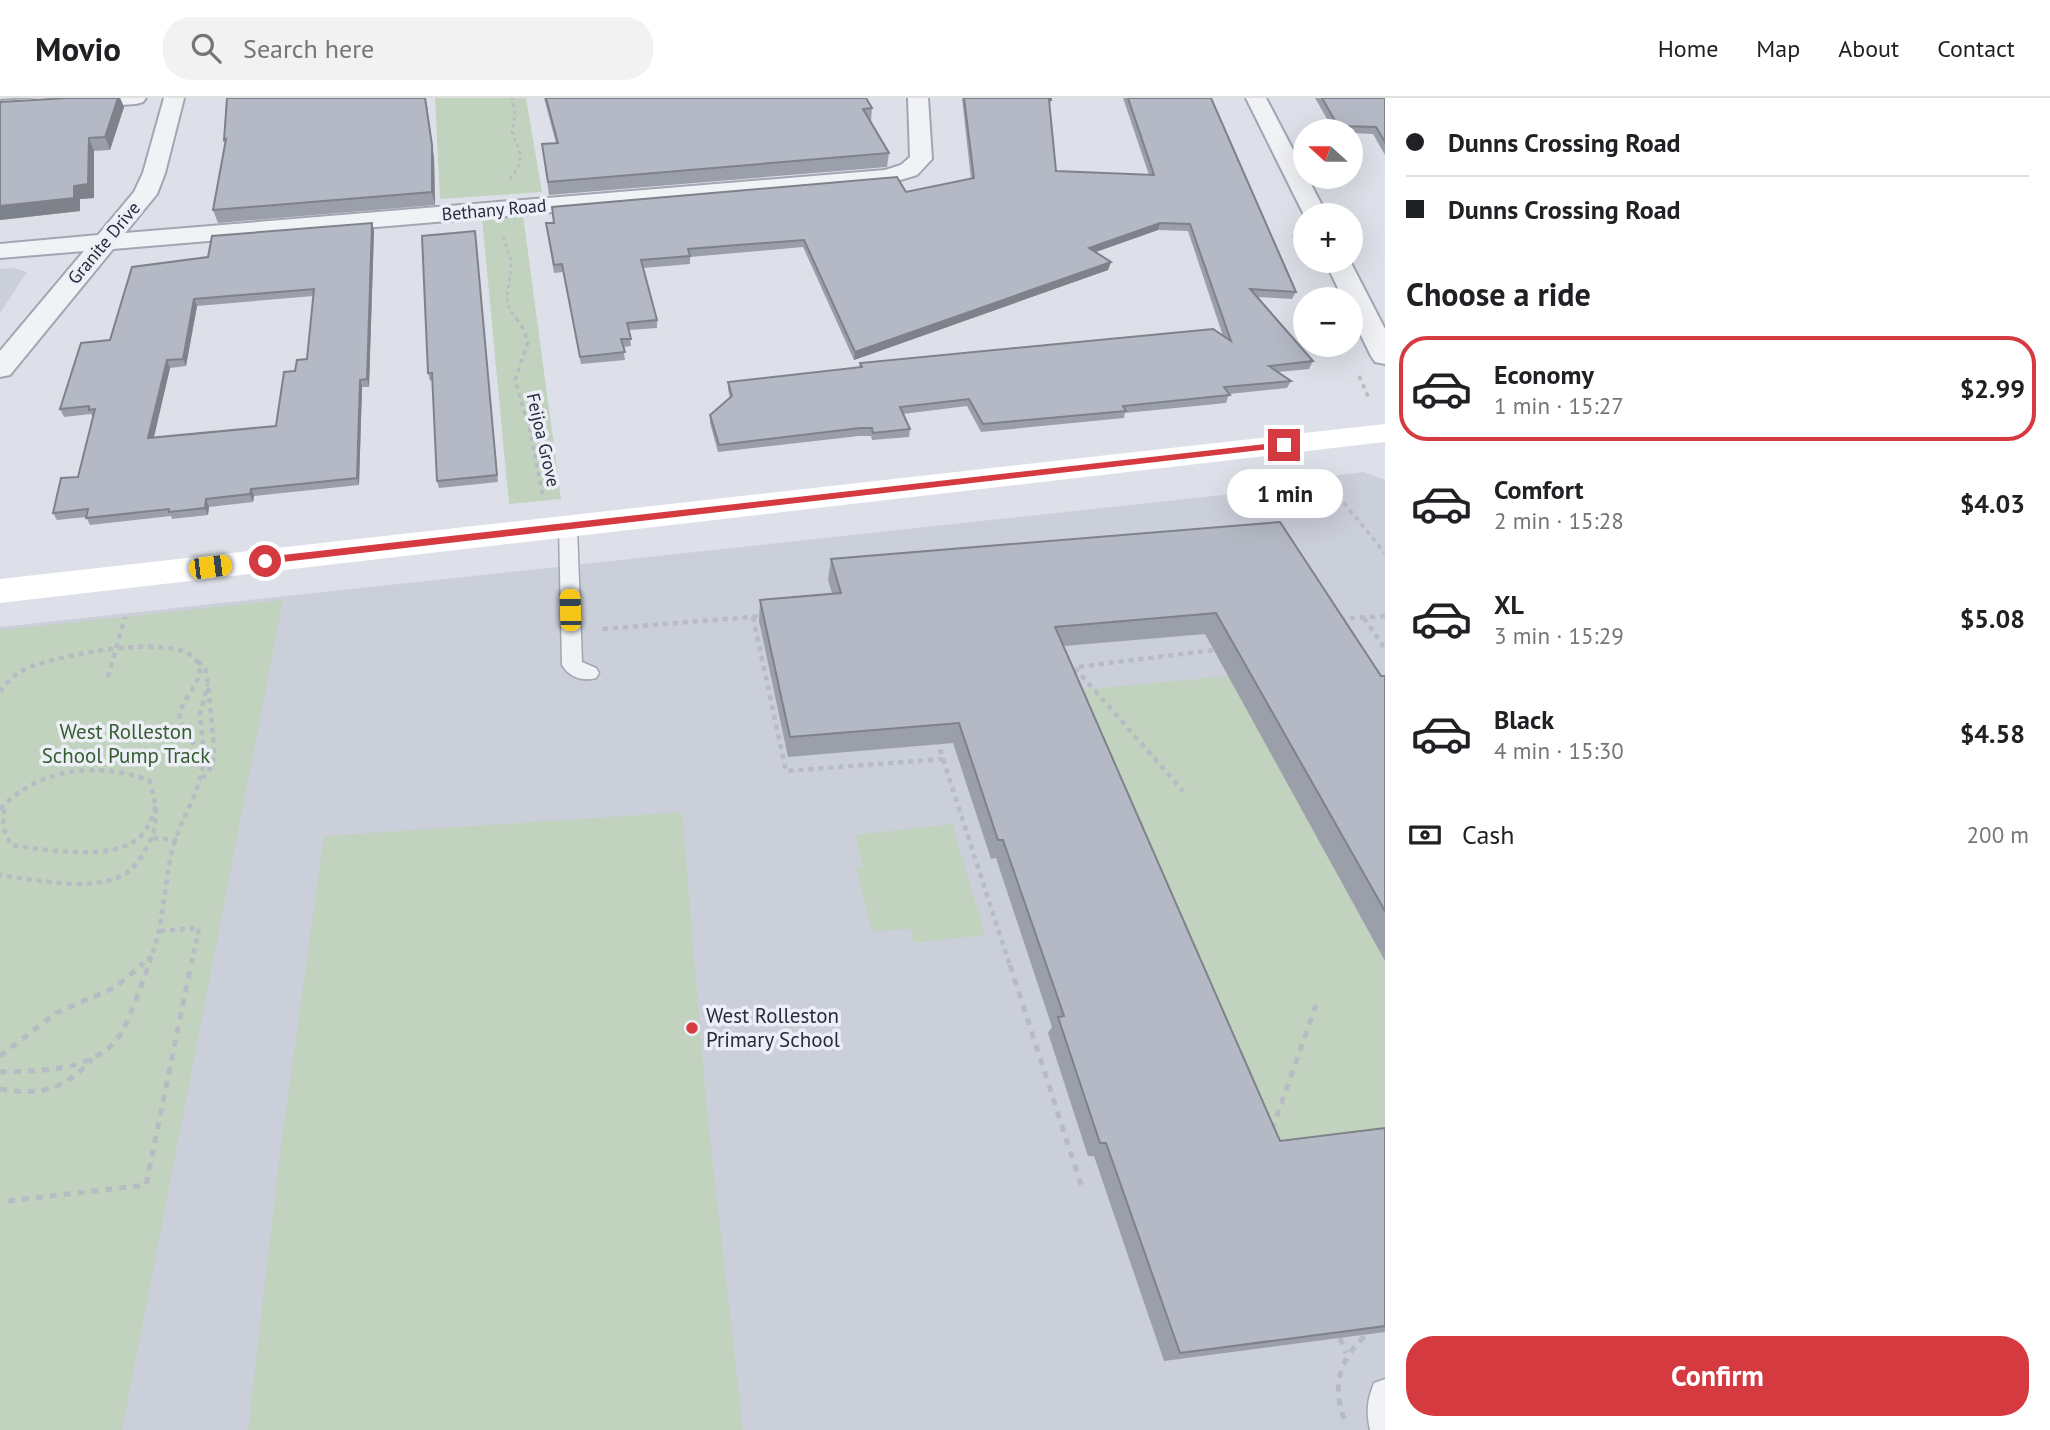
<!DOCTYPE html>
<meta charset="utf-8">
<style>
body{margin:0;font-family:"PT Sans",sans-serif;background:#f2f2f2;color:#202124;height:100vh;display:flex;flex-direction:column;font-size:26px;white-space:nowrap}
*{box-sizing:border-box;margin:0}
p{font-size:23px;color:#757577}
.icon{flex:none;width:38px;height:38px;fill:none;stroke:currentColor;stroke-width:2;stroke-linecap:round;stroke-linejoin:round}
.map{position:relative;flex:1;overflow:hidden}
.side{display:flex;flex-direction:column;background:#fff;width:665px}
.side>*{flex:none}
.hud{display:grid;align-content:center;height:154px;padding:0 21px;background:#fff}
.needle{width:46px;rotate:291deg}
.tools{position:absolute;left:1293px;top:21px;display:grid;gap:14px}
.tools a{display:grid;place-items:center;width:70px;height:70px;border-radius:50%;background:#fff;box-shadow:0 7px 28px #0002;font-size:35px}
.end{position:absolute;width:32px;height:32px;margin:-16px;border:9px solid #d53a40;background:#fff;box-shadow:0 0 0 4px #fff}
.from{border-radius:50%}
.bubble{position:absolute;height:49px;border-radius:24px;background:#fff;box-shadow:0 7px 28px #0002;font-size:23px;font-weight:600;line-height:49px;text-align:center}
.car{position:absolute;width:21px;height:42px;margin:-21px -10px;border-radius:9px;box-shadow:0 0 5px 2px #0007;background:linear-gradient(#f5c518 24%,#345 0 40%,#f5c518 0 76%,#345 0 86%,#f5c518 0)}
.hud b{display:flex;align-items:center;gap:24px;height:66px;font-size:26px}
.hud b+b{border-top:2px solid #e0e0e0}
.hud i{width:18px;height:18px;background:#202124}
ul{padding:0;list-style:none}
li{display:flex;align-items:center;gap:21px;height:105px;margin:0 14px 10px;padding:0 7px;border:4px solid transparent;border-radius:28px}
li div{flex:1}
li b{display:block;font-size:26px}
li em{font-style:normal;font-weight:600}
li.on{border-color:#d53a40}
li>.icon{width:63px;height:63px;stroke-width:1.5}
h2{padding:0 21px;font-size:32px;line-height:84px}
.pay{display:flex;align-items:center;gap:18px;height:77px;padding:0 21px;font-size:26px}
.pay p{margin-inline-start:auto}
.button{display:flex;gap:14px;margin-top:auto;padding:14px 21px}
.button a{flex:1;height:80px;border-radius:28px;background:#d53a40;color:#fff;font-size:28px;font-weight:600;line-height:80px;text-align:center}
header{display:flex;align-items:center;gap:42px;box-sizing:border-box;height:98px;padding:0 35px;background:#fff;border-bottom:2px solid #e0e0e0}
header strong{font-size:33px}
nav{display:flex;gap:38px;margin-inline-start:auto;font-size:24px}
.search{width:490px;height:63px;background:#f2f2f2;display:flex;align-items:center;gap:18px;box-sizing:border-box;padding:0 24px;border-radius:28px;color:#757577;font-size:26px}
main{display:flex;flex:1;min-height:0}
.map>svg:first-child{display:block}
</style>
<header>
<strong>Movio</strong>
<div class="search"><svg class="icon" aria-label="search" viewBox="0 0 24 24"><circle cx="10" cy="10" r="6"/><path d="M15 15l6 6"/></svg>Search here</div>
<nav><a>Home</a><a>Map</a><a>About</a><a>Contact</a></nav>
</header>
<main>
<div class="map">
<svg width="1385" height="1332" viewBox="0 0 1385 1332">
<rect width="100%" height="100%" fill="#dde0e8"/>
<g fill="#cbcfda">
<path d="M13 170 27 174 0 215V171Z"/>
<path d="M1364 374 1385 382V1332H0V529L1334 385 1330 378Z"/>
</g>
<g fill="#c1d2be">
<path d="M435 0H526L542 94 440 101Z"/>
<path d="M523 117 561 401 509 406 482 120Z"/>
<path d="M283 502 122 1332H0V532Z"/>
<path d="M1229 578 1385 863V1041L1263 1056 1067 593Z"/>
<path d="M682 714 707 1014 743 1332H248L280 1056 324 738Z"/>
<path d="M952 726 985 837 914 845 911 831 872 833 856 769 863 768 855 737Z"/>
</g>
<g fill="none" stroke-linecap="round" stroke-linejoin="round">
<g stroke="#a2a6b2" stroke-width="3">
<g id="service">
<path d="M568 423 577 429 582 564 596 570 599 575 596 580C583 584 569 579 562 567L559 429Z"/>
<path d="M1385 1281V1332H1370C1366 1314 1367 1302 1374 1285Z"/>
</g>
</g>
<g stroke="#a2a6b2" stroke-width="4">
<g id="minor">
<path d="M41 0H146L143 4 136 6 0 15V3Z"/>
<path d="M164 0H184L165 75 157 96 125 135 885 72 901 67 910 59 908 0H928L932 61 917 77 887 86 113 151 10 277 0 279V253L84 153 0 160V146L98 137 134 94 143 75Z"/>
<path d="M1246 0H1266L1327 117H1306V121Z"/>
<path d="M1325 163H1350L1385 231V266L1375 264 1371 258 1351 217V201H1343Z"/>
</g>
</g>
<g stroke="#b7bbc3" stroke-width="2.5" stroke-dasharray="3.5 3.5" stroke-linecap="butt">
<path d="M510 81 518 70 521 57 512 34 515 16 512 0"/>
<path d="M1293 137 1303 158"/>
<path d="M503 139C506 148 511 158 511 167 511 192 499 199 517 222"/>
</g>
<g stroke="#b7bbc3" stroke-width="3.5" stroke-dasharray="4.5 4.5" stroke-linecap="butt">
<path d="M516 220 523 230 528 244 515 282 531 337 543 399"/>
<path d="M1359 278 1370 303"/>
<path d="M1321 377 1385 455"/>
</g>
<g stroke="#b7bbc3" stroke-width="4.5" stroke-dasharray="5 5" stroke-linecap="butt">
<path d="M753 519 786 673 943 661 937 641"/>
<path d="M1364 520 1385 551"/>
<path d="M1340 521 1385 518"/>
<path d="M603 531 762 518"/>
<path d="M198 563 205 571 208 585 214 649 213 667 203 680"/>
<path d="M1069 570 1214 552"/>
<path d="M1075 570 1183 693"/>
<path d="M108 579 125 519"/>
<path d="M0 594C6 585 14 577 23 572 52 558 175 533 196 562 210 582 177 601 180 621 183 636 195 647 204 657 201 696 181 718 172 753 163 793 164 830 148 868"/>
<path d="M204 657 200 616 208 586"/>
<path d="M943 661 1010 868"/>
<path d="M0 711C40 669 96 664 149 682 157 706 160 726 147 749 141 760 134 771 123 777 91 794 34 782 0 777"/>
<path d="M4 711 3 729 11 747C45 752 113 764 140 739 150 730 153 716 157 704"/>
<path d="M153 740 177 742"/>
<path d="M160 833 199 830 191 868"/>
<path d="M140 868 153 857"/>
</g>
<g stroke="#b7bbc3" stroke-width="5" stroke-dasharray="7 7" stroke-linecap="butt">
<path d="M1010 867 1083 1093"/>
<path d="M0 958 56 915 114 890 142 867"/>
<path d="M0 974C38 973 91 974 117 941 129 926 141 886 149 867"/>
<path d="M0 991C41 998 64 992 92 961"/>
<path d="M1272 1032 1316 907"/>
<path d="M8 1103 146 1087 191 867"/>
<path d="M1340 1240 1346 1255"/>
<path d="M1344 1321C1332 1286 1339 1262 1366 1237"/>
</g>
<use href="#service" fill="#f0f2f6" fill-rule="evenodd"/>
<use href="#minor" fill="#f0f2f6" fill-rule="evenodd"/>
<path fill="#fff" fill-rule="evenodd" d="M1385 326V344L0 505V481Z"/>
</g>
<g fill="#9b9fa9" fill-rule="evenodd">
<path d="M68 0H120L124 9 110 52 94 53V100L80 101V113L0 122V4Z"/>
<path d="M544 0H866L872 10 871 23 889 55 887 69 549 97 542 46 556 45Z"/>
<path d="M962 0H1051V2L1049 9 1056 73 1149 77 1123 0H1211L1296 194 1292 201 1258 199 1313 263 1309 271 1278 274 1291 283 1287 290 1229 296 1226 305 1125 315 1124 320 981 334 967 308 903 316 910 331 909 339 872 342 871 338H859L718 354 710 325V317L730 300 728 292V284L859 269 860 265 1223 238 1188 133 1158 132 1096 154 1111 164 1108 172 854 262 803 149 690 159V166L643 170 657 222V230L629 232 631 248 623 249 625 262 581 266 563 174 554 175 547 133 554 125 906 94 971 81Z"/>
<path d="M1315 0H1385V57L1373 36 1351 35V33H1334Z"/>
<path d="M224 42 434 59 435 107 218 125 213 112 225 46Z"/>
<path d="M374 132 369 289H362L359 387 254 398 253 404 209 409 208 417 172 421 171 418 90 427 86 419 57 422 53 415 78 379 93 319 91 316 64 319 60 311 110 242 208 159ZM313 198 307 261 295 273 276 328 153 340 170 270 186 268 197 208Z"/>
<path d="M476 140 498 384 439 390 437 383 432 282 430 283 428 275Z"/>
<path d="M1280 424 1381 578H1385V863L1205 536 1064 548 1280 1043 1385 1030V1234L1164 1263 1094 1058H1088L1048 935 1052 929 996 760 991 761 953 645 788 659 759 523 760 502 832 495 828 482 831 461Z"/>
</g>
<g fill="#7e828a">
<path d="M118 0H120L124 9 110 52 105 39Z"/>
<path d="M426 0 434 59 435 107 432 94Z"/>
<path d="M89 40 94 53V100L80 101V113L0 122V108L74 88Z"/>
<path d="M372 125 374 132 369 289 367 281Z"/>
<path d="M1160 125 1158 132 1087 157 1089 150Z"/>
<path d="M1111 164 1108 172 854 262 855 254Z"/>
<path d="M194 201 197 208 186 268 183 261Z"/>
<path d="M167 262 170 270 152 348 148 340Z"/>
<path d="M360 282 362 289 359 387 357 380Z"/>
<path d="M251 391 254 398 253 404 250 396Z"/>
<path d="M206 401 209 409 208 417 205 410Z"/>
</g>
<g fill="#b4b9c5" stroke="#7e828a" stroke-width="2" fill-rule="evenodd">
<path d="M68 0H118L105 39 89 40 88 86 74 88V100L0 108V4Z"/>
<path d="M227 0H425L432 47V94L213 112 226 41 224 42Z"/>
<path d="M546 0H866L872 10 863 11 889 55 548 84 542 46 558 45Z"/>
<path d="M964 0H1051V2H1049L1056 73 1154 77 1128 0H1211L1296 194 1250 191 1313 263 1269 268 1291 283 1224 289 1230 297 1123 308 1126 313 983 326 969 301 900 309 910 331 873 335 872 330H860L719 347 710 317 732 298 728 284 862 269 860 265 1213 231 1231 243 1190 126 1160 125 1089 150 1111 164 855 254 804 142 688 151 690 158 641 162 657 222 627 225 631 241H621L625 254 580 259 562 166 554 167 546 125H554L552 109 897 79 906 94 974 80Z"/>
<path d="M1322 0H1385V44L1376 29 1338 28Z"/>
<path d="M372 125 367 281 360 282 357 380 251 391 250 396 206 401 205 410 169 414V411L86 420 88 411 53 415 61 380 78 379 95 311 89 312V308L60 311 81 245 110 242 132 169 208 159 212 138ZM314 191 307 261 297 262 295 273 284 274 276 328 148 340 167 262 183 261 194 201Z"/>
<path d="M475 133 497 377 437 383 432 275H428L422 138Z"/>
<path d="M1280 424 1381 578H1385V813L1216 515 1055 529 1280 1043 1385 1030V1228L1180 1255 1106 1045H1100L1058 919 1064 918 1003 742H998L959 625 790 639 760 502 841 495 831 461Z"/>
</g>
<path fill="#d53a40" d="M1284 344 1289 347 1287 349 265 466 260 463 265 459Z"/>
<circle fill="#d53a40" stroke="#edeff6" stroke-width="2.5" cx="692" cy="930" r="7"/>
<g text-anchor="middle" stroke-width="7" stroke-linejoin="round" paint-order="stroke">
<g font-size="18" fill="#262c3f" stroke="#edeff6">
<text transform="translate(494 112) rotate(-5)" y="6">Bethany Road</text>
<text transform="translate(104 145) rotate(-50)" y="6">Granite Drive</text>
<text transform="translate(543 342) rotate(77)" y="6">Feijoa Grove</text>
</g>
<g font-size="21" fill="#365c32" stroke="#edeff6">
<text x="126" y="641">West Rolleston<tspan x="126" dy="24">School Pump Track</tspan></text>
</g>
<g font-size="21" fill="#262c3f" stroke="#edeff6" text-anchor="start">
<text x="706" y="925">West Rolleston<tspan x="706" dy="24">Primary School</tspan></text>
</g>
</g>
</svg>
<div class="tools">
<a><svg class="needle" viewBox="-14 -14 28 28"><path d="M0-13l5 13h-10z" fill="#e53935"/><path d="M0 13l5-13h-10z" fill="#757577"/></svg></a>
<a>+</a>
<a>−</a>
</div>
<i class="end from" style="left:265px;top:463px"></i>
<i class="end" style="left:1284px;top:347px"></i>
<div class="bubble" style="left:1227px;top:371px;width:116px">1 min</div>
<i class="car" style="left:210px;top:469px;rotate:83deg"></i>
<i class="car" style="left:570px;top:512px;rotate:358deg"></i>
</div>
<section class="side">
<div class="hud">
<b><i class="from"></i>Dunns Crossing Road</b>
<b><i></i>Dunns Crossing Road</b>
</div>
<h2>Choose a ride</h2>
<ul>
<li class="on"><svg class="icon" aria-label="car" viewBox="0 0 24 24"><path d="M5 17H2v-5l4-1 3-4h7l3 4 3 1v5h-3M9 17h6M6 11h13"/><circle cx="7" cy="17" r="2"/><circle cx="17" cy="17" r="2"/></svg><div><b>Economy</b><p>1 min · 15:27</p></div><em>$2.99</em></li>
<li><svg class="icon" aria-label="car" viewBox="0 0 24 24"><path d="M5 17H2v-5l4-1 3-4h7l3 4 3 1v5h-3M9 17h6M6 11h13"/><circle cx="7" cy="17" r="2"/><circle cx="17" cy="17" r="2"/></svg><div><b>Comfort</b><p>2 min · 15:28</p></div><em>$4.03</em></li>
<li><svg class="icon" aria-label="car" viewBox="0 0 24 24"><path d="M5 17H2v-5l4-1 3-4h7l3 4 3 1v5h-3M9 17h6M6 11h13"/><circle cx="7" cy="17" r="2"/><circle cx="17" cy="17" r="2"/></svg><div><b>XL</b><p>3 min · 15:29</p></div><em>$5.08</em></li>
<li><svg class="icon" aria-label="car" viewBox="0 0 24 24"><path d="M5 17H2v-5l4-1 3-4h7l3 4 3 1v5h-3M9 17h6M6 11h13"/><circle cx="7" cy="17" r="2"/><circle cx="17" cy="17" r="2"/></svg><div><b>Black</b><p>4 min · 15:30</p></div><em>$4.58</em></li>
</ul>
<div class="pay"><svg class="icon" aria-label="cash" viewBox="0 0 24 24"><path d="M3 7h18v10H3z"/><circle cx="12" cy="12" r="2"/></svg>Cash<p>200 m</p></div>
<div class="button"><a>Confirm</a></div>
</section>
</main>
